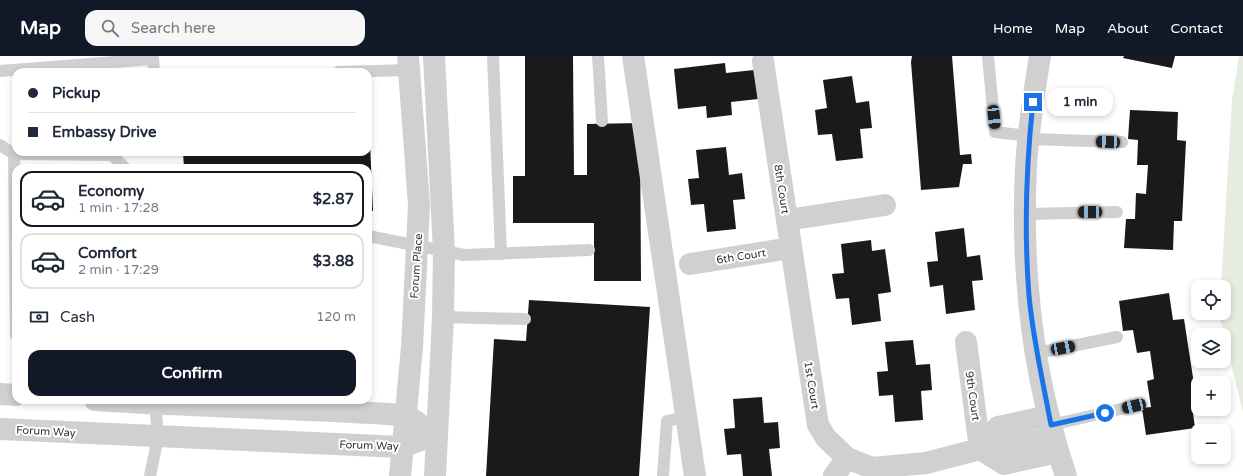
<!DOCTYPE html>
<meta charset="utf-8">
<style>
body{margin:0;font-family:"Varela Round",sans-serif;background:#f6f6f7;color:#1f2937;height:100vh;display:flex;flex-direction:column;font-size:15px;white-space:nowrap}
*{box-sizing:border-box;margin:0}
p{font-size:13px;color:#747a83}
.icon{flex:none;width:22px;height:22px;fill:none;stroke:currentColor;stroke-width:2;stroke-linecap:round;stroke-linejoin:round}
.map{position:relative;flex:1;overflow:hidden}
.drawer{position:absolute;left:12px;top:108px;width:360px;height:240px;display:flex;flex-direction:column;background:#fff;border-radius:12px;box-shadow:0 2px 6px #0003}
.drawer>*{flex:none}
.top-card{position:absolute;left:12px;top:12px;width:360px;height:88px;border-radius:12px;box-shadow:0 2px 6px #0003;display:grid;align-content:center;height:88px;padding:0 16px;background:#fff}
.tools{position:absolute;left:1191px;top:224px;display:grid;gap:8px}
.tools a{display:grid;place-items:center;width:40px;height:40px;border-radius:8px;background:#fff;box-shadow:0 2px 6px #0003;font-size:20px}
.end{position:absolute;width:18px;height:18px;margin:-9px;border:5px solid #1a73e8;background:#fff;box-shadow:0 0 0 2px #fff}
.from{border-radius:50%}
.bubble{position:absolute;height:28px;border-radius:12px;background:#fff;box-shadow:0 2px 6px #0003;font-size:13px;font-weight:700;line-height:28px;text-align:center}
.car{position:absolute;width:12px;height:24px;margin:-12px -6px;border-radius:5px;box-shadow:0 0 3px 1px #0007;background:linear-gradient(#222 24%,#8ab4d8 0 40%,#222 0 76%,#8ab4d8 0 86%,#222 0)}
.top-card b{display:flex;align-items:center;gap:14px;height:38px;font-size:15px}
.top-card b+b{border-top:1px solid #e0e1e3}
.top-card i{width:10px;height:10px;background:#1f2937}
ul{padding:7px 0 0;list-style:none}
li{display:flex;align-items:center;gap:12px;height:56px;margin:0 8px 6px;padding:0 8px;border:2px solid #e0e1e3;border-radius:12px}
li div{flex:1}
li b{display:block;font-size:15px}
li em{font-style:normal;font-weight:700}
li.selected{border-color:#111827}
li>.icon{width:36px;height:36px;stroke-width:1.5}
.pay{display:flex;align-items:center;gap:10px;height:44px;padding:0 16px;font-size:15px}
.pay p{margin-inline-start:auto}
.button{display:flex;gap:8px;margin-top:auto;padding:8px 16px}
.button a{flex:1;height:46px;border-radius:12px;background:#111827;color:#fff;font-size:16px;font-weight:700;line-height:46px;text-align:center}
header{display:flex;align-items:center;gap:24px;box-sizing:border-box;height:56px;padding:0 20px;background:#111827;color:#fff}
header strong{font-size:19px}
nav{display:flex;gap:22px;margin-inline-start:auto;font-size:14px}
.search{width:280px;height:36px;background:#f6f6f7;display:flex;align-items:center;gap:10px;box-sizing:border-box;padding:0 14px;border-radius:12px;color:#747a83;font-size:15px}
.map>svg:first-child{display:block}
</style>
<header>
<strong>Map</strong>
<div class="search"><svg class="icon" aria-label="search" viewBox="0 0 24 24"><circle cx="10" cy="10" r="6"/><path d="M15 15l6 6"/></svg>Search here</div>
<nav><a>Home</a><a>Map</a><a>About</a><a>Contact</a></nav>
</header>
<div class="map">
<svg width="1243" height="420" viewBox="0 0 1243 420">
<rect width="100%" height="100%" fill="#fff"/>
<path fill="#e6ecdf" d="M1239 0H1243V357L1219 257H1224V231H1221L1232 44Z"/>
<g fill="#1a1a1a">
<path d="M525 0H573L574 119H587V68L640 67 641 225H594V167H513V120H525Z"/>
<path d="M912 0H952L960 99 971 98 972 108H963L959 131 921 134 911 6Z"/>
<path d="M1124 0H1175L1172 12 1123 2Z"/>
<path d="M725 7 726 17 754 14 758 43 731 46 732 59 707 62 706 50 678 53 674 13Z"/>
<path d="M852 20 856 47 869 45 872 72 860 73 863 102 836 105 832 78 818 79 815 54 827 52 823 24Z"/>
<path d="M368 41 373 155H368V112H184L183 96H368Z"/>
<path d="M1130 54 1178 56 1177 84 1186 85 1182 165H1174L1173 194 1124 192 1126 163H1135L1136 137 1146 138 1148 109H1137L1138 84 1128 83Z"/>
<path d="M726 91 729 119 742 117 745 143 733 144 736 173 707 176 704 148 691 149 688 123 699 122 696 94Z"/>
<path d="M964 172 967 201 980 199 983 224 972 225 975 254 946 258 943 229 930 231 927 206 938 205 935 176Z"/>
<path d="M871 184 872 195 885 193 891 236 878 238 881 265 852 269 849 242 836 243 832 218 844 217 841 188Z"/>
<path d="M1169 237 1173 264 1184 263 1196 341 1191 342 1195 372 1146 379 1142 352 1151 351 1147 325 1154 323 1150 295 1137 297 1133 274 1123 275 1119 245Z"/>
<path d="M529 244 650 251 639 420H486L494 283 526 285Z"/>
<path d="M913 284 916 309 930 308 932 334 921 335 923 364 895 366 893 339 879 340 877 316 888 315 885 286Z"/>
<path d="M762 341 764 367 778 366 780 392 769 393 772 420H743L741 398 727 399 724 373 735 372 733 343Z"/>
</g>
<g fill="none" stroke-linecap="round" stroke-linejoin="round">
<g stroke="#d0d0d0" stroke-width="12">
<path d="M153 0 154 16"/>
<path d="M493 0 501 198"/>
<path d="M598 0 602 65"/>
<path d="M988 0 995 76 1029 80"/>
<path d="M0 15 153 3"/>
<path d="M338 16 409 14"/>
<path d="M1029 83 1122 86"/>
<path d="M0 89 14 98 112 99 125 112"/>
<path d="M14 98 16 279"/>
<path d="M1026 158 1117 156"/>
<path d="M368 180 464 199 589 194"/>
<path d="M443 261 525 263"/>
<path d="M1037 297 1117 281"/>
<path d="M1051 369 1134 350"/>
<path d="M150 420 158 381 155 344"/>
<path d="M663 420 667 365 686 361"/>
</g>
<g stroke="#d0d0d0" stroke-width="22">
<path d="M434 0 444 195 443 261 435 420"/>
<path d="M633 0 695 420"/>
<path d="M1040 0C1034 37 1028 74 1026 111 1021 215 1033 322 1066 420"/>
<path d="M763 5 818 369 826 382 847 402 872 412 926 407 980 393 1003 391 1054 382"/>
<path d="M787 164 885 149"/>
<path d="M690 208 791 192"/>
<path d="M966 286 980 393"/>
<path d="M0 338 16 339"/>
<path d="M95 344C198 351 302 352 405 359L417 366"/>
<path d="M0 373 402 391 437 378"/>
<path d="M980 393 1004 408 1058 396"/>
<path d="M980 393 998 371 1049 360"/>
<path d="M400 420 412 291 419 149 408 0"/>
<path d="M834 420 847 402"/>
</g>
</g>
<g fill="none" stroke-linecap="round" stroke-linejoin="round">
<path stroke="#1a73e8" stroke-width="5" d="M1033 46C1026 111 1024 175 1029 240 1033 283 1043 326 1051 369L1105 357"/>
</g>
<g text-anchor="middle" stroke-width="4" stroke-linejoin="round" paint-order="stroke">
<g font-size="11" fill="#333" stroke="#fff">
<text transform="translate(782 133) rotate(81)" y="4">8th Court</text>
<text transform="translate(741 200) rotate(-9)" y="4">6th Court</text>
<text transform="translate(416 210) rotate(-86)" y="4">Forum Place</text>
<text transform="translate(812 329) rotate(81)" y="4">1st Court</text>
<text transform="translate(973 340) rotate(82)" y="4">9th Court</text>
<text transform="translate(46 375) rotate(3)" y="4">Forum Way</text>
<text transform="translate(369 389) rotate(2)" y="4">Forum Way</text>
</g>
</g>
</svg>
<div class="tools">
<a><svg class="icon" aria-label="locate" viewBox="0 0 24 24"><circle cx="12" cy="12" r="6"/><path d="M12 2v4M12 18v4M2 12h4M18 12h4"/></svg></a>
<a><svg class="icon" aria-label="layers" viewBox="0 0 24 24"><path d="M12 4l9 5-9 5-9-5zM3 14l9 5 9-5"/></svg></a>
<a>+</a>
<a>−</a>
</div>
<i class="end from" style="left:1105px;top:357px"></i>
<i class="end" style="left:1033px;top:46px"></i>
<div class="bubble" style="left:1047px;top:32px;width:66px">1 min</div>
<i class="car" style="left:994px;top:61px;rotate:174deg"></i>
<i class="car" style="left:1108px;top:86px;rotate:272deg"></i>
<i class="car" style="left:1090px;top:156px;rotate:269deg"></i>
<i class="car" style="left:1063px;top:292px;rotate:79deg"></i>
<i class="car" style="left:1134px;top:350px;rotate:257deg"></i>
<div class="top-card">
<b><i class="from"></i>Pickup</b>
<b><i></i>Embassy Drive</b>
</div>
<section class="drawer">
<ul>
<li class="selected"><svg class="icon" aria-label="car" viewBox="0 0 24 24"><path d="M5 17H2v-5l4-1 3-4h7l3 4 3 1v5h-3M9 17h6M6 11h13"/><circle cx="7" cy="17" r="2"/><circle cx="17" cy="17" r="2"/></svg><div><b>Economy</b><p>1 min · 17:28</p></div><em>$2.87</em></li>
<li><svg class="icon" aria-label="car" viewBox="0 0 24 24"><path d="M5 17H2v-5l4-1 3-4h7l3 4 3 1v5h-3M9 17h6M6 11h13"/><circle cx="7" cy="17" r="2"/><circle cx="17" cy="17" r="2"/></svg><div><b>Comfort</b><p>2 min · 17:29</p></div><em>$3.88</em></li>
</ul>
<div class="pay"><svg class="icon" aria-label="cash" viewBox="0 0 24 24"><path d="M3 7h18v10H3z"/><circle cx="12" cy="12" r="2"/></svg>Cash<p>120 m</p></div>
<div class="button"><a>Confirm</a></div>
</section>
</div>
